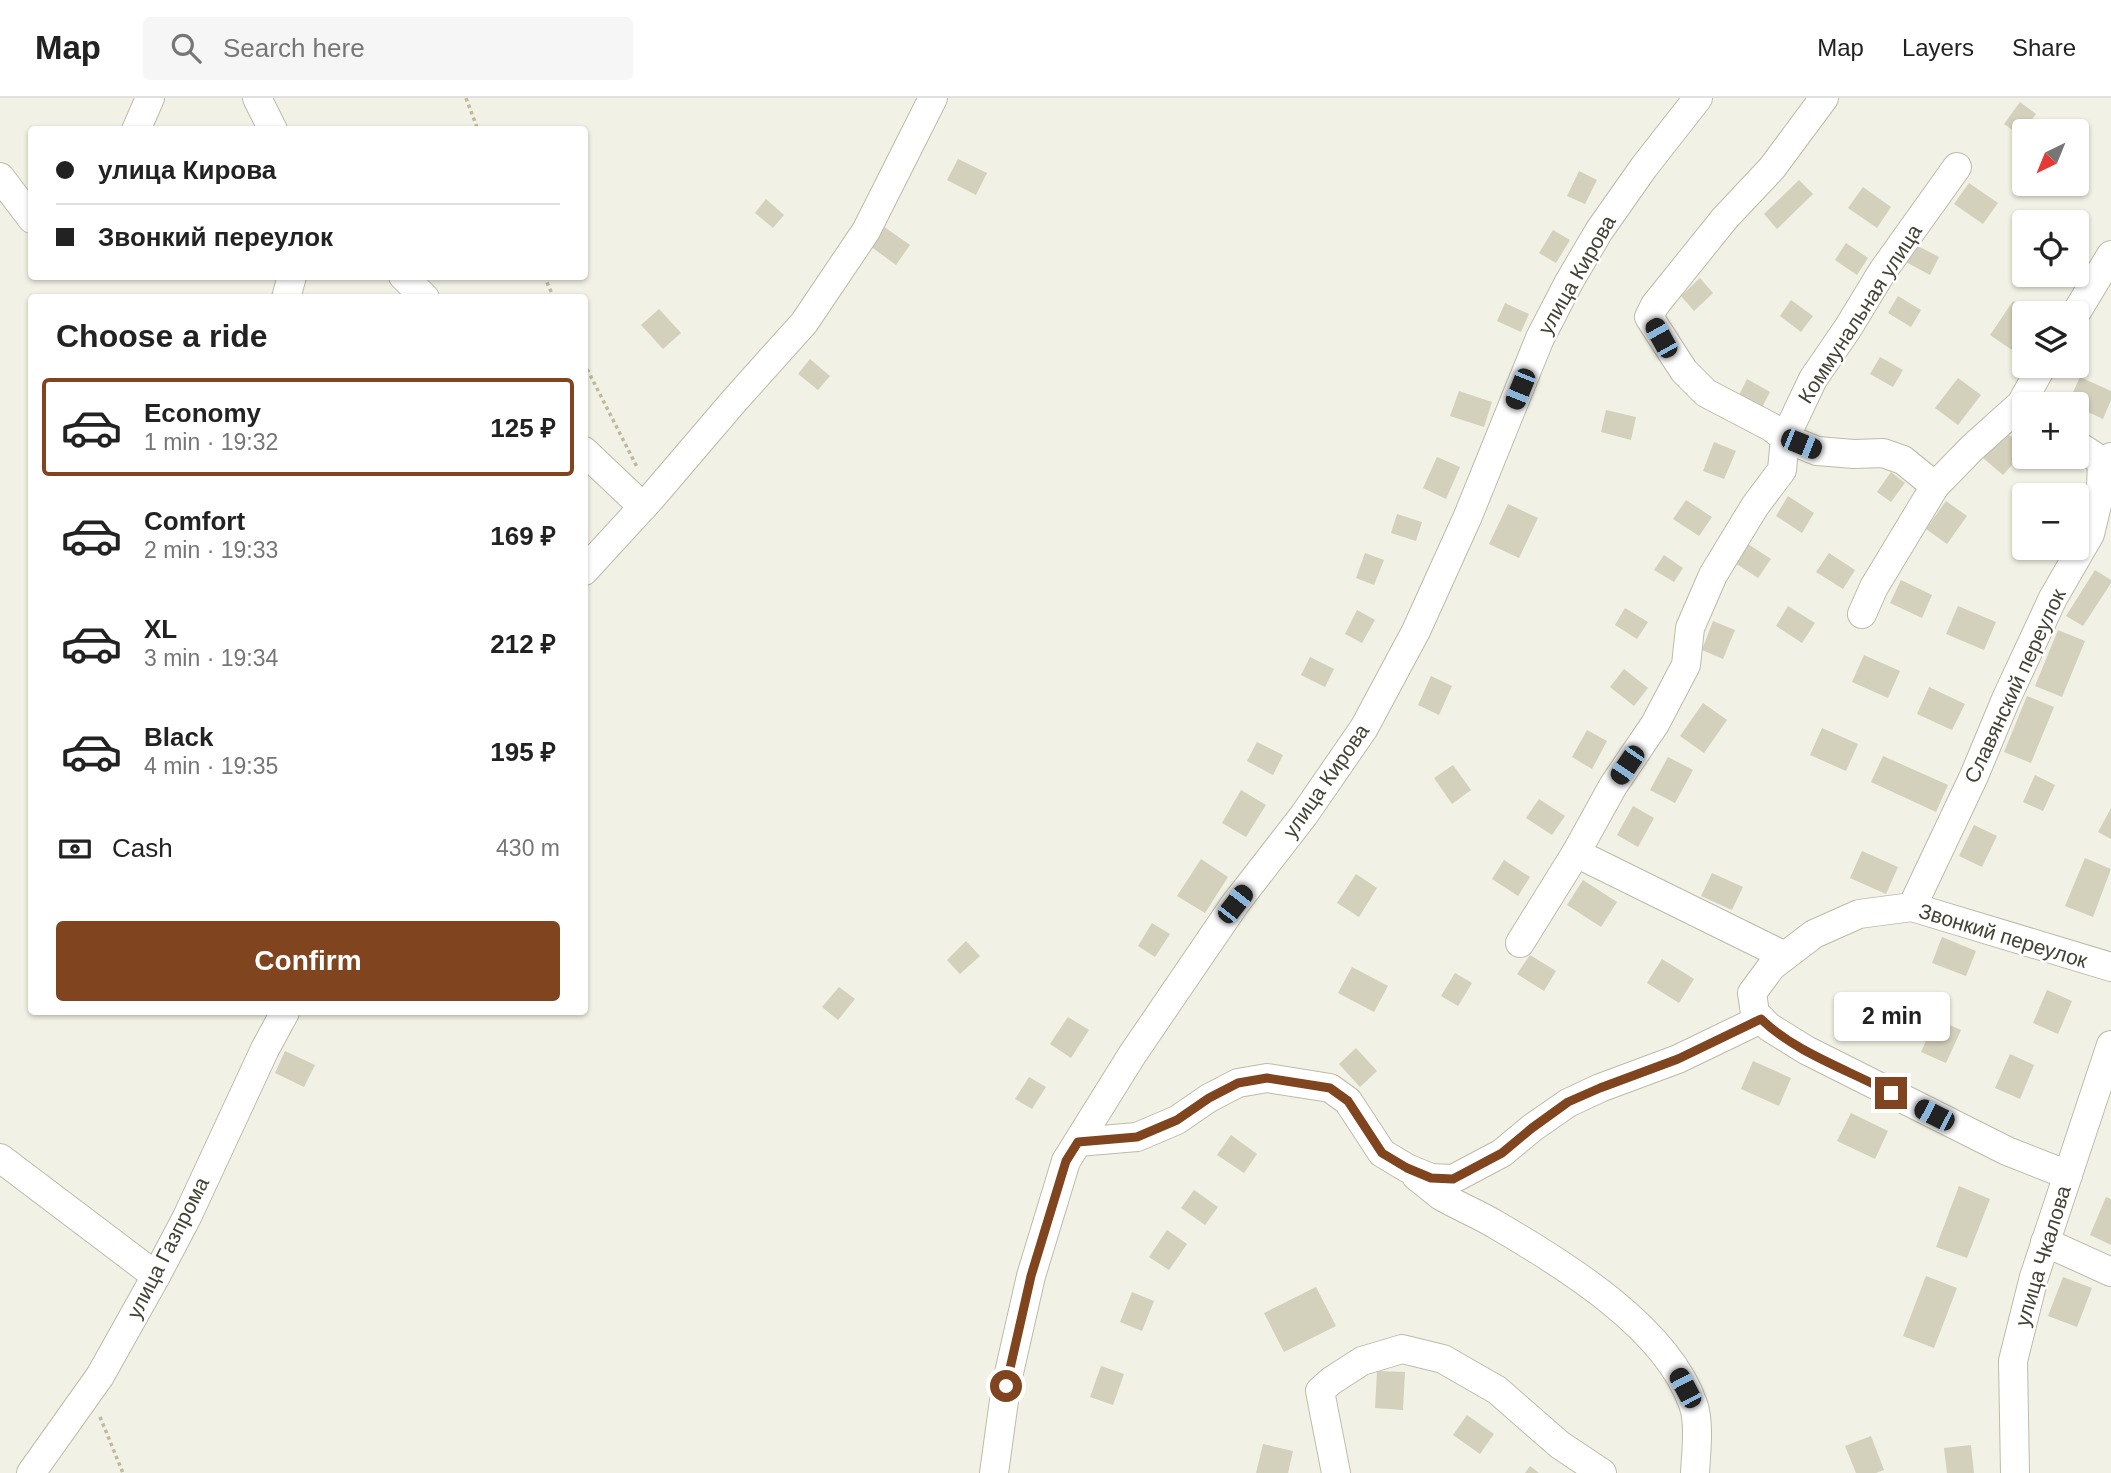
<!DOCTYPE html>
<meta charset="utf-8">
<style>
body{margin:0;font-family:Helvetica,sans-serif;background:#f6f6f6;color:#222;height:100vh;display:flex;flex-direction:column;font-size:26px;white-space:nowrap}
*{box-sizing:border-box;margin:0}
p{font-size:23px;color:#767676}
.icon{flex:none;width:38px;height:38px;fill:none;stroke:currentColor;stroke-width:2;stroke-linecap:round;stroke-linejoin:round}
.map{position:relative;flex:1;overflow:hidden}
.drawer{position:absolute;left:28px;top:196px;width:560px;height:721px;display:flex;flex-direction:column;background:#fff;border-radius:7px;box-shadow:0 2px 5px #0004}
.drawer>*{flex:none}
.banner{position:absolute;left:28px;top:28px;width:560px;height:154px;border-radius:7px;box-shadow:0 2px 5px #0004;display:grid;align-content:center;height:154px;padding:0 28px;background:#fff}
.needle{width:46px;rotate:223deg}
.controls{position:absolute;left:2012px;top:21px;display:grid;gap:14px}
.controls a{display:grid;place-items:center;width:77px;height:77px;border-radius:7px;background:#fff;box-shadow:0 2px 5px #0004;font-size:35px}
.end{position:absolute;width:32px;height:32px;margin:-16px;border:9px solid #80451e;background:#fff;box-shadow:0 0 0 4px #fff}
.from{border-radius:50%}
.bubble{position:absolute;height:49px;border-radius:7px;background:#fff;box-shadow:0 2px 5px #0004;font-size:23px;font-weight:700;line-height:49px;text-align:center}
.car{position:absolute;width:21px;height:42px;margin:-21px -10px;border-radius:9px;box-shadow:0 0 5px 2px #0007;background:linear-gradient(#222 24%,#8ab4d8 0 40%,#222 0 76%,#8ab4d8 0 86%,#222 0)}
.banner b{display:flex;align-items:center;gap:24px;height:66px;font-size:26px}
.banner b+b{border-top:2px solid #e0e0e0}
.banner i{width:18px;height:18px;background:#222}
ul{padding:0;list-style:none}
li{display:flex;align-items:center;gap:21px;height:98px;margin:0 14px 10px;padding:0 14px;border:4px solid transparent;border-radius:7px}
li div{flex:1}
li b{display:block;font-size:26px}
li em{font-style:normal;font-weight:700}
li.selected{border-color:#80451e}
li>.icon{width:63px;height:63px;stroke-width:1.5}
h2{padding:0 28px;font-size:32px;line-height:84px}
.pay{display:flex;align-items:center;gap:18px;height:77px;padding:0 28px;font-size:26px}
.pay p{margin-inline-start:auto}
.button{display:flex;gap:14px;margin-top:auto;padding:14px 28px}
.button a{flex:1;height:80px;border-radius:7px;background:#80451e;color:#fff;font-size:28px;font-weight:700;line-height:80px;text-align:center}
header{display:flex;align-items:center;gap:42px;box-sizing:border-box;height:98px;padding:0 35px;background:#fff;border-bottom:2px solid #e0e0e0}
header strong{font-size:33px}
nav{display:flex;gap:38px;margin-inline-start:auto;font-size:24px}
.search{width:490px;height:63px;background:#f6f6f6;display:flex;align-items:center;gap:18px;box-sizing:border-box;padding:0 24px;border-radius:7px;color:#767676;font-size:26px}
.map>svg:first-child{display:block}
</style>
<header>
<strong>Map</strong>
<div class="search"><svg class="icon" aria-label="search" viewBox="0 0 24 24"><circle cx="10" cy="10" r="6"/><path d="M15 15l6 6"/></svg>Search here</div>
<nav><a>Map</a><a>Layers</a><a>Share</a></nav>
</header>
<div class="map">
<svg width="2111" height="1375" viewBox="0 0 2111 1375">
<rect width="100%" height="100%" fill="#f2f1e5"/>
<g fill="#d3d0bb">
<path d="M2020 4 2036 16 2020 37 2004 26Z"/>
<path d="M958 61 987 75 976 97 947 82Z"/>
<path d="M2077 64 2085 69 2077 83Z"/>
<path d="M1579 73 1597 82 1585 106 1567 98Z"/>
<path d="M1799 82 1813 96 1777 131 1764 116Z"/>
<path d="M1969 85 1998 105 1983 126 1954 106Z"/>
<path d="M1863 89 1891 109 1877 130 1848 110Z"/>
<path d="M766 101 784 117 773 130 755 115Z"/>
<path d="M883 128 910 147 896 167 870 148Z"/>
<path d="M1553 132 1570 142 1556 165 1539 155Z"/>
<path d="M1846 145 1868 160 1857 177 1835 162Z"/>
<path d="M1916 147 1939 159 1930 177 1906 164Z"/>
<path d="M2041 177H2067L2059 189Z"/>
<path d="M1700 180 1713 195 1694 213 1681 198Z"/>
<path d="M1898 198 1921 212 1911 229 1888 215Z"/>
<path d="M1791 202 1813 218 1801 234 1780 218Z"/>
<path d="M2013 203 2030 215H2025V240L2015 254 1990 237Z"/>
<path d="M1505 205 1529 216 1521 234 1497 223Z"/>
<path d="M659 211 681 235 663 251 641 227Z"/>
<path d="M1880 259 1903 272 1893 289 1870 276Z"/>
<path d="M810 261 830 278 818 292 798 276Z"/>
<path d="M2080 279 2111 293V302L2103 321 2077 309V306L2068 305Z"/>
<path d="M1958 280 1981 297 1958 327 1935 310Z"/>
<path d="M1747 281 1770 294 1761 311 1738 299Z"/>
<path d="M1459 293 1492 304 1484 329 1450 318Z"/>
<path d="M1606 312 1636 319 1631 342 1601 334Z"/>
<path d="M2006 334 2025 352 2003 377 1983 360Z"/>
<path d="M1714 344 1736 353 1724 381 1703 373Z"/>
<path d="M1437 359 1460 369 1446 401 1423 390Z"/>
<path d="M1891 374 1905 385 1891 404 1877 394Z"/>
<path d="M1788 398 1814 415 1802 435 1776 418Z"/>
<path d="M1686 402 1712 419 1699 438 1673 421Z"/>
<path d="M1946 403 1967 418 1947 446 1926 431Z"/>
<path d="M1508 406 1538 420 1519 460 1489 446Z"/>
<path d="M1397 416 1422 424 1416 443 1391 435Z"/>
<path d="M1745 444 1771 461 1758 480 1732 463Z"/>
<path d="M2029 450H2043L2038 457Z"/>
<path d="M1365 455 1384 462 1374 487 1356 480Z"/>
<path d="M1829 455 1855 472 1843 491 1816 474Z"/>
<path d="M1664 457 1683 470 1674 484 1654 472Z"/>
<path d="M2095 472 2111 482V485L2083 528 2066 518Z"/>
<path d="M1901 482 1932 497 1922 520 1890 505Z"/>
<path d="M1788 508 1815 525 1802 545 1776 528Z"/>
<path d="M1958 508 1996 524 1984 552 1946 536Z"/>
<path d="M1625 510 1648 524 1637 541 1615 527Z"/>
<path d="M1357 512 1375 522 1362 545 1345 536Z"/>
<path d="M1713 523 1735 532 1723 561 1702 552Z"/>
<path d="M2058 532 2085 543 2062 599 2035 588Z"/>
<path d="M1864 557 1900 573 1888 600 1852 584Z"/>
<path d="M1310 559 1334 571 1325 589 1301 577Z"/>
<path d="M1624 571 1648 590 1634 608 1610 589Z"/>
<path d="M1431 578 1452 588 1439 617 1418 607Z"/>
<path d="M1929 589 1965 606 1952 632 1917 616Z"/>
<path d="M2027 598 2054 609 2031 665 2004 654Z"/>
<path d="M1703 605 1727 622 1704 655 1680 638Z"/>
<path d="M1822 630 1858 646 1846 673 1810 657Z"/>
<path d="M1587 632 1607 643 1592 671 1572 659Z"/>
<path d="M1257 644 1283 657 1273 677 1247 663Z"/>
<path d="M1883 658 1948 687 1936 714 1871 684Z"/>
<path d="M1668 659 1693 672 1675 705 1650 692Z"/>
<path d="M1453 667 1471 692 1452 706 1434 680Z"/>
<path d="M2035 677 2055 687 2043 713 2023 704Z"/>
<path d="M1241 692 1266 707 1246 739 1222 725Z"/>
<path d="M1539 701 1565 718 1552 737 1526 720Z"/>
<path d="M1633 708 1654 720 1638 749 1617 737Z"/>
<path d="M2111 710V741L2098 734Z"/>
<path d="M1974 727 1997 738 1982 769 1959 758Z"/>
<path d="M1862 753 1898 769 1886 796 1850 780Z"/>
<path d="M2085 760 2111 771 2093 819 2065 808Z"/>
<path d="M1201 761 1228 779 1205 815 1177 798Z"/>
<path d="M1504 762 1530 779 1518 798 1492 781Z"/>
<path d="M1712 775 1743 789 1732 812 1701 798Z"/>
<path d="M1356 776 1377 790 1359 819 1337 805Z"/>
<path d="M1583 782 1617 804 1601 829 1567 807Z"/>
<path d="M1152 825 1170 836 1155 859 1138 848Z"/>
<path d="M1942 839 1976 853 1966 878 1932 865Z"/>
<path d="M966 843 980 858 960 876 947 862Z"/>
<path d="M1530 857 1556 873 1544 893 1517 876Z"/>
<path d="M1662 861 1694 881 1679 905 1647 885Z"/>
<path d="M1352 869 1388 888 1374 914 1338 895Z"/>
<path d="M1455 875 1472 885 1458 908 1441 898Z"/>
<path d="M839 889 855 901 838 922 822 909Z"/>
<path d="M2047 892 2072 903 2058 936 2033 925Z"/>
<path d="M1068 919 1089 932 1071 960 1050 946Z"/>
<path d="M1936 921 1961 932 1946 965 1921 954Z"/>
<path d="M1356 950 1377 973 1360 989 1339 966Z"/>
<path d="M285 953 315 967 304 989 275 975Z"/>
<path d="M2010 956 2034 967 2020 1001 1995 990Z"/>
<path d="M1753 963 1791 980 1779 1008 1741 991Z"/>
<path d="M1029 979 1046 989 1032 1011 1015 1001Z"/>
<path d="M1851 1015 1888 1033 1875 1061 1837 1043Z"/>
<path d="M1231 1037 1257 1056 1244 1075 1217 1057Z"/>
<path d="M1959 1088 1990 1101 1967 1160 1936 1149Z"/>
<path d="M1194 1092 1218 1109 1205 1127 1181 1110Z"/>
<path d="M2106 1099 2111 1101V1147L2090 1137Z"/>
<path d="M1167 1132 1187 1146 1169 1172 1149 1159Z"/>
<path d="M1926 1178 1957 1190 1934 1250 1903 1238Z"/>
<path d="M2063 1179 2092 1190 2077 1229 2048 1218Z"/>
<path d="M1316 1189 1336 1228 1284 1254 1264 1215Z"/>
<path d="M1132 1194 1154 1203 1142 1233 1120 1224Z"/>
<path d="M1101 1268 1124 1276 1113 1307 1090 1299Z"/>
<path d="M1377 1273 1405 1274 1403 1312 1375 1310Z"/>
<path d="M1467 1317 1494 1336 1480 1356 1453 1337Z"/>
<path d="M1871 1338 1884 1372 1876 1375H1856L1845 1348Z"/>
<path d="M1263 1346 1293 1353 1288 1375H1256Z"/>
<path d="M1971 1347 1974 1375H1947L1944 1350Z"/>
<path d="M1530 1368 1539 1375H1525Z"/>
</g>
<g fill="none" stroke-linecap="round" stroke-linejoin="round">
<g stroke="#bdbba8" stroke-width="30">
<g id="minor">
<path d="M257 0 273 32"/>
<path d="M1824 0 1772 70 1725 120 1655 207 1649 219 1684 273 1706 295 1771 329 1785 340 1817 353 1854 356 1883 355 1903 362 1935 388"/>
<path d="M136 32 150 0"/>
<path d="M0 79 32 121"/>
<path d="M403 178 425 200"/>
<path d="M286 200 292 178"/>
<path d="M2076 215 2111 157"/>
<path d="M2077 347 2102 363 2111 359"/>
<path d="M584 353 643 409"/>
<path d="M584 473 652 399 734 303 804 225 866 133 933 0"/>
<path d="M1862 516 1874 489 1935 388 1972 350 2021 306 2042 268"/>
<path d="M1576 755 1785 858"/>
<path d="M1912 809 1974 678 2006 601 2053 500 2090 436 2101 390 2102 363"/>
<path d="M1520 845 1576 755 1613 688 1655 626 1686 567 1690 530 1713 477 1755 408 1782 372 1785 340 1813 281 1848 230 1882 174 1957 69"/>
<path d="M1078 1044 1137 1039 1177 1022 1209 1000 1238 985 1267 980 1330 990 1348 1003 1382 1055 1407 1070 1431 1080 1453 1081 1502 1055 1532 1030 1568 1005 1600 990 1678 961 1761 921"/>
<path d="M0 1060 156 1178"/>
<path d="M2068 1077 2007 1053 1806 952 1769 929 1755 915 1752 895 1772 868 1814 836 1859 816 1912 809 2111 869"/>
<path d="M1416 1078C1424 1084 1433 1092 1441 1098 1460 1109 1480 1117 1498 1128 1565 1167 1667 1230 1693 1306 1700 1324 1696 1355 1695 1375"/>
<path d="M2045 1144 2111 1174"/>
<path d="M31 1375 100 1278 156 1178 187 1119 265 951 285 914"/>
<path d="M994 1375 1006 1288 1031 1178 1066 1063 1132 957 1235 806 1304 717 1364 630 1416 533 1468 418 1540 240 1569 184 1599 133 1644 69 1698 0"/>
<path d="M1336 1375 1320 1293 1331 1283 1362 1263 1402 1251 1443 1261 1497 1292 1560 1347 1602 1375"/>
<path d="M2015 1375 2013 1263 2034 1179 2111 947"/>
</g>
</g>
<g stroke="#bfbb9a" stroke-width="3.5" stroke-dasharray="3.5 3.5" stroke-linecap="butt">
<path d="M466 0 478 32"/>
<path d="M544 178 554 200"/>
<path d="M584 265 637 369"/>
<path d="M100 1319 123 1375"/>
</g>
<use href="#minor" stroke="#fff" stroke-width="28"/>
</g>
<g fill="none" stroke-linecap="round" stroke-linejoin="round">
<path stroke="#80451e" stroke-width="9" d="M1006 1288 1031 1178 1066 1063 1078 1044 1137 1039 1177 1022 1209 1000 1238 985 1267 980 1330 990 1348 1003 1382 1055 1407 1070 1431 1080 1453 1081 1502 1055 1532 1030 1568 1004 1600 990 1678 961 1761 921C1796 955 1849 972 1891 995"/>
</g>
<g text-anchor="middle" stroke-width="5" stroke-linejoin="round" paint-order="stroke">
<g font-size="21" fill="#444235" stroke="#fff">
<text transform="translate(1577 177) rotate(-60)" y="7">улица Кирова</text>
<text transform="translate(1860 216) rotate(-57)" y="7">Коммунальная улица</text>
<text transform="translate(2015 588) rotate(-65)" y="7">Славянский переулок</text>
<text transform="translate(1326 683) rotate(-55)" y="7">улица Кирова</text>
<text transform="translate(2003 838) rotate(17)" y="7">Звонкий переулок</text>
<text transform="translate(168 1150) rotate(-63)" y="7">улица Газпрома</text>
<text transform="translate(2043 1158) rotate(-73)" y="7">улица Чкалова</text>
</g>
</g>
</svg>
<div class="controls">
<a><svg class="needle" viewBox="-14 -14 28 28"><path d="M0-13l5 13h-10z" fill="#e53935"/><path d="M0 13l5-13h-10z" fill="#767676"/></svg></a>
<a><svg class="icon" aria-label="locate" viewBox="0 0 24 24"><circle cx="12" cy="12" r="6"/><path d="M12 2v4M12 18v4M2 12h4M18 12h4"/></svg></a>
<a><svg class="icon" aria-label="layers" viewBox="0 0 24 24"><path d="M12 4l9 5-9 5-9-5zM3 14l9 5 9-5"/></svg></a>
<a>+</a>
<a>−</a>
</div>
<i class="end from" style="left:1006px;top:1288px"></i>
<i class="end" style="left:1891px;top:995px"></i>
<div class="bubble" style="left:1834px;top:894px;width:116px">2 min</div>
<i class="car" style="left:1661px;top:240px;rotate:331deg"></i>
<i class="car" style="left:1520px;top:291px;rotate:202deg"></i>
<i class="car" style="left:1801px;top:346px;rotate:112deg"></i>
<i class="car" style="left:1627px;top:667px;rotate:214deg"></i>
<i class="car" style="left:1235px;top:806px;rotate:38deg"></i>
<i class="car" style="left:1934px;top:1017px;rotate:297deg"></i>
<i class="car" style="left:1685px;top:1290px;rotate:332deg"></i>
<div class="banner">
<b><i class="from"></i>улица Кирова</b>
<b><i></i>Звонкий переулок</b>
</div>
<section class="drawer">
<h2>Choose a ride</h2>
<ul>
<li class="selected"><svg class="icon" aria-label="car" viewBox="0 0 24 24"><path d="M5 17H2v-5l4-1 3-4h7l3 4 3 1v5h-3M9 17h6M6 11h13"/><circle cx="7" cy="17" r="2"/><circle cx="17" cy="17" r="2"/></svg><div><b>Economy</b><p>1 min · 19:32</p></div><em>125 ₽</em></li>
<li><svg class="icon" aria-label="car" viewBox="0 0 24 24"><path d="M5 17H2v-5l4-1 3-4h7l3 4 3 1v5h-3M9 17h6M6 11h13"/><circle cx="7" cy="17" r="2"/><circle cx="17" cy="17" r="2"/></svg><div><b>Comfort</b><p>2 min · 19:33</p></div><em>169 ₽</em></li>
<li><svg class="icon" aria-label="car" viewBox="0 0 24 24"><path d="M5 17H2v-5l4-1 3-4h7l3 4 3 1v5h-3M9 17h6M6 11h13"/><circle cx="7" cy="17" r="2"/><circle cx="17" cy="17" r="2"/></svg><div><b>XL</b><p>3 min · 19:34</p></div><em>212 ₽</em></li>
<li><svg class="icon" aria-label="car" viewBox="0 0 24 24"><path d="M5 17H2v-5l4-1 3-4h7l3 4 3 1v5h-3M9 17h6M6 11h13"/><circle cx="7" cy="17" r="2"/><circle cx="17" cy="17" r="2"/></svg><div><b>Black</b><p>4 min · 19:35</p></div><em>195 ₽</em></li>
</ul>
<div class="pay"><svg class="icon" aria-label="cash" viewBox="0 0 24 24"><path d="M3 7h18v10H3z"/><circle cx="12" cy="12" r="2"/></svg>Cash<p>430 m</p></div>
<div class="button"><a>Confirm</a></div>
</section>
</div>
